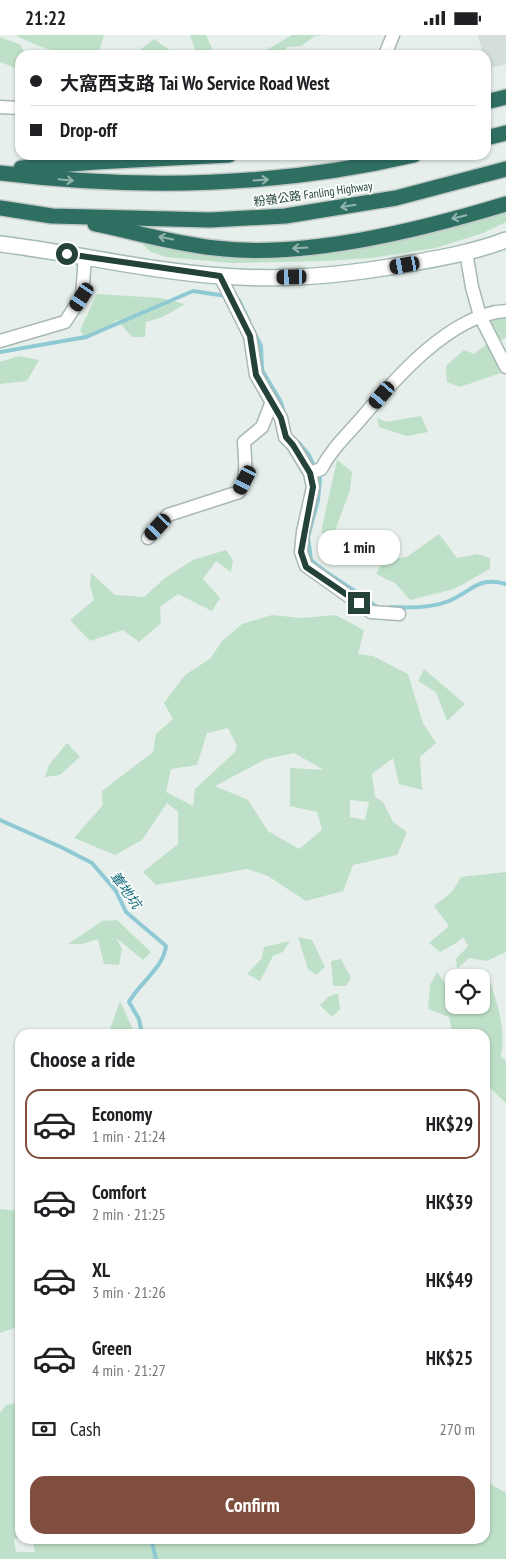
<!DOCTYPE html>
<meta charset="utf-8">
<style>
body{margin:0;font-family:"PT Sans Narrow","Noto Sans TC",sans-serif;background:#f6f6f6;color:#202124;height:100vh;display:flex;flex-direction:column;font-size:19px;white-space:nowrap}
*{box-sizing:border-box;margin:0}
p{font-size:16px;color:#757577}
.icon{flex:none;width:28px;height:28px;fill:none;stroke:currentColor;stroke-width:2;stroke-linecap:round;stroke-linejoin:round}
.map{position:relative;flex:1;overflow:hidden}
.sheet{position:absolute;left:15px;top:994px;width:475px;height:515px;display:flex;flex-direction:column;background:#fff;border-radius:15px;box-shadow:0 1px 4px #0004}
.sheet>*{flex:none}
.banner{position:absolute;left:15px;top:15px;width:476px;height:110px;border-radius:15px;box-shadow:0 1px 4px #0004;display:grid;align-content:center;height:110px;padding:0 15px;background:#fff}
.tools{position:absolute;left:445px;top:934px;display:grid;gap:10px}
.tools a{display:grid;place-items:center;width:45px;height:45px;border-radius:10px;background:#fff;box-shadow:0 1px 4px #0004;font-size:25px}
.end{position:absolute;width:22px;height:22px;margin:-11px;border:6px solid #24423a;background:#fff;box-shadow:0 0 0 2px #fff}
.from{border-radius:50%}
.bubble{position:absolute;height:35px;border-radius:15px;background:#fff;box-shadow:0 1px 4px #0004;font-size:16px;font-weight:700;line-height:35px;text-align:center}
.car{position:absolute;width:15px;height:30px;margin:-15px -8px;border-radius:6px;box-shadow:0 0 4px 1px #0007;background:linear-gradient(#222 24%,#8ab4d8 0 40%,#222 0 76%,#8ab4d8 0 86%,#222 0)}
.banner b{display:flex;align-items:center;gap:18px;height:48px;font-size:19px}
.banner b+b{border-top:1px solid #e0e0e0}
.banner i{width:12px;height:12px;background:#202124}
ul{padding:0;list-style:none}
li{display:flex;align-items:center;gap:15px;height:70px;margin:0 10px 8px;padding:0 5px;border:2px solid transparent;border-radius:15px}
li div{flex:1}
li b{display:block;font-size:19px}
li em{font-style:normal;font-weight:700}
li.active{border-color:#7f4e3f}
li>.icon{width:45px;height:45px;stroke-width:1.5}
h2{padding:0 15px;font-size:22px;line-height:60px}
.pay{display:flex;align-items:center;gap:12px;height:55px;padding:0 15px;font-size:19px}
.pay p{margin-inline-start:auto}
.action{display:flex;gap:10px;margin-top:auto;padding:10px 15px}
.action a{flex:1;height:58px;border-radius:15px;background:#7f4e3f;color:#fff;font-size:20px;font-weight:700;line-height:58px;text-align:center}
.status{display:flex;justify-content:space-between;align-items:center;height:35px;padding:0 25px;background:#fff;direction:ltr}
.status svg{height:14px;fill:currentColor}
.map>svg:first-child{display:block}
</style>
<div class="status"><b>21:22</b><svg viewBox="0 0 49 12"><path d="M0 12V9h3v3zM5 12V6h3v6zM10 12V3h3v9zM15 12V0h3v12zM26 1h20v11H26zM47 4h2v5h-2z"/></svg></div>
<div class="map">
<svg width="506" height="1524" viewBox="0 0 506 1524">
<rect width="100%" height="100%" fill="#e6efeb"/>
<path fill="#d4dfda" d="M478 0H506V29L486 34V20H483Z"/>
<g fill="#bfe0c8" fill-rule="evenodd">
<path d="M15 0H104L99 17 105 20C63 20 52 18 15 0Z"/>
<path d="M190 0H206L215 20H197Z"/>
<path d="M292 0H328L315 1 301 11 287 12 282 20H258Z"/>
<path d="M0 2 21 10 25 20H20V35L0 27Z"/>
<path d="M154 4 174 18 176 20H142L140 15Z"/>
<path d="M506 175V187L483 198 436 213 371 223 324 226 232 228 166 222 151 217 139 206 225 218 385 208Z"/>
<path d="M97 259 161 263 185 269 163 282 146 287 145 302H132L117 285 86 305 80 295Z"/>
<path d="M494 269 506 280V302L502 305 484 294 481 273Z"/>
<path d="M488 308 501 338 460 352 447 347 446 331 464 315 474 319Z"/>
<path d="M19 321 39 325 27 346 0 349V327Z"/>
<path d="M421 381 428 397 407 401 379 392 377 383 386 387Z"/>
<path d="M337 425 352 437 350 455 332 504 321 497Z"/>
<path d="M439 499 457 523 477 519 490 523V534L454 554 410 565 395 548 376 539 383 525 407 522Z"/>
<path d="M226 515 233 525 231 537 216 526 203 544 220 563 212 576 178 559 160 572 161 588 139 607 123 595 90 606 70 585 94 565 90 550 91 538 115 560 144 562 165 543 193 525Z"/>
<path d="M272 580 302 583 335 580 364 595 358 619 373 621 408 639 423 688 436 708 420 722 422 755 399 749 393 723 372 739 375 762 383 767 393 787 407 797 397 820 353 830 343 856 306 866 268 841 247 834 156 850 143 837 178 809V777L167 768 142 805 115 820 74 803 103 770 102 756 153 717 156 699 173 684 164 668 185 640 211 623 221 607 242 589ZM228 693 237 711 235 717 195 754 193 771 166 757 171 734 197 730 207 698ZM294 718 324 735 290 733V771L317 777 322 795 299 814 268 796 248 765 215 751 266 724ZM350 765 369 767 365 785 350 782Z"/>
<path d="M424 634 465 669 447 686 436 657 418 646Z"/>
<path d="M67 708 80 722 60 740 45 742 49 730Z"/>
<path d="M506 837V917L487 926 469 923 457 934 456 924 468 911 463 902 456 908 440 917 429 908 449 891 434 871 452 857 461 842Z"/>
<path d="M117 885 151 917 143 925 116 903 122 914 119 930 104 929 98 904 82 909H68L102 886Z"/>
<path d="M298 902 312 905 325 932 316 940 308 934Z"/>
<path d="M290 906 283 917 273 921 260 946 247 939 262 923 264 912Z"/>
<path d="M341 924 351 943 346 951H333L331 926Z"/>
<path d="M437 937 454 961V970H481V942H467L468 938 489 944C498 970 506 994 501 1021L506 1027V1068L490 1053 485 1052V999H443L452 995 449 982 428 974 430 950Z"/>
<path d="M338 958 340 974 332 982 320 970 328 962Z"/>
<path d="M120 966 135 999H97L110 994Z"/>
<path d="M0 1174 20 1176V1291L0 1298Z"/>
<path d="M20 1367V1399L18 1400 20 1403V1503L14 1504 16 1517H35L32 1504H485V1446L506 1458V1524H0V1378L6 1370Z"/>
</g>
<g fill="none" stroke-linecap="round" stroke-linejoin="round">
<g stroke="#8ec9d4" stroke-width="4">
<path d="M239 265 249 286"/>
<path d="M254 297 261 311 262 335 281 367 284 378"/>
<path d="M0 317 86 302 193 256 226 261"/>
<path d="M299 408 309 420 320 444 318 465 308 502 311 525C330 543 355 553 375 571L378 572"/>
<path d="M390 572C408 573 432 573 449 566 473 556 477 541 506 549"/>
<path d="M0 785 63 813 92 828 116 856 126 877 166 911C163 934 139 948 129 967L139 984 142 999"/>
<path d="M151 1504 156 1524"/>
</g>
<g stroke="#a8b8b2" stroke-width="15">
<g id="street">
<path d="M385 20 393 0"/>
<path d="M0 72 20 73"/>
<path d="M466 217 472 252 480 281 506 332"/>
<path d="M220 241 250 301 256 340 281 383 285 402 293 410 310 438 313 452 303 497 301 517 306 531 371 577 399 579"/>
<path d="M0 306 65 287 82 261 85 222"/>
<path d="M310 438 321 434C332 414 344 403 359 386 393 346 450 279 506 276"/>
<path d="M148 503 168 480 239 457C248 440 245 426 244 407L262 392 271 369"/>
</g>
</g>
<g stroke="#a4bbb3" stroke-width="18">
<path id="secondary" d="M0 209C74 218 147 236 222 241 283 246 346 240 407 229 440 223 475 217 506 205"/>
</g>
<g stroke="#c2cac8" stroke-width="18">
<g id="highway">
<path d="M486 67 506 62"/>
<path d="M486 103 506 98"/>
<path d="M21 133 96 127 229 120"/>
<path d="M0 138C139 155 278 152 414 120"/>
<path d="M0 173 52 181 210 185 285 181 396 163 506 134"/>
<path d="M95 189C135 197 175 209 215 213 305 224 420 195 506 169"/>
</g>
</g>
<use href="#street" stroke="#fff" stroke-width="12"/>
<use href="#secondary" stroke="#fff" stroke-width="15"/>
<use href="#highway" stroke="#2f6f62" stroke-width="15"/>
</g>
<defs><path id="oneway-shaft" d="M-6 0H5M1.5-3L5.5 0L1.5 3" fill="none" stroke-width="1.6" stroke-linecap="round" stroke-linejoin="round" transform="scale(1.25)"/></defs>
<g stroke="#93b5ae">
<use href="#oneway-shaft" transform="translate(66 145) rotate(6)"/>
<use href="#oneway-shaft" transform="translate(261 145) rotate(-4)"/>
<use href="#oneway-shaft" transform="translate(348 171) rotate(171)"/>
<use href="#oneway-shaft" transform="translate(459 182) rotate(166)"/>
<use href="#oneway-shaft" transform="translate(166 203) rotate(-168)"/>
<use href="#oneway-shaft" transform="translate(300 213) rotate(177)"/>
</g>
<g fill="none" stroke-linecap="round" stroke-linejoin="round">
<path stroke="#24423a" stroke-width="6" d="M67 219 220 241 250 301 256 340 281 383 286 402 293 410 310 438 313 452 301 517 306 532 359 568"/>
</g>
<g text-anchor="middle" stroke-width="4" stroke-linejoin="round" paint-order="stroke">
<g font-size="12" fill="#24423a" stroke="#f7fbf9">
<text transform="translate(313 159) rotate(-8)" y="4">粉嶺公路 Fanling Highway</text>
</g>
<g font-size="14" font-style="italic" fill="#1c6f80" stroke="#f7fbf9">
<text transform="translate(126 855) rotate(54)" y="5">輋地坑</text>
</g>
</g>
</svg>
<div class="tools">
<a><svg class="icon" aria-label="locate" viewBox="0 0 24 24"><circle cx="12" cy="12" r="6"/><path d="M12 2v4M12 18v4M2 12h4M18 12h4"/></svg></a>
</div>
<i class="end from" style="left:67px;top:219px"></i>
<i class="end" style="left:359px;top:568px"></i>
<div class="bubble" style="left:318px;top:495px;width:82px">1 min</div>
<i class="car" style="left:405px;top:230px;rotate:260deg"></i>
<i class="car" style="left:292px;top:242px;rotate:269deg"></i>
<i class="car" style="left:82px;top:262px;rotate:213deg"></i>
<i class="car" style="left:382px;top:360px;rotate:220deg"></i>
<i class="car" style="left:245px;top:445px;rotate:207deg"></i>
<i class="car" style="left:158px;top:492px;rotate:223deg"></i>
<div class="banner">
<b><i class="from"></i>大窩西支路 Tai Wo Service Road West</b>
<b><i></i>Drop-off</b>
</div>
<section class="sheet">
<h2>Choose a ride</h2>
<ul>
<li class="active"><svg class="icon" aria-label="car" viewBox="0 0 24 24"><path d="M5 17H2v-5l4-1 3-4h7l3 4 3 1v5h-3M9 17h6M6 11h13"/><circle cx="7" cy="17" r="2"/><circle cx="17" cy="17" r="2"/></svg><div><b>Economy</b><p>1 min · 21:24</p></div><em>HK$29</em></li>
<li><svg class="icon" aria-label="car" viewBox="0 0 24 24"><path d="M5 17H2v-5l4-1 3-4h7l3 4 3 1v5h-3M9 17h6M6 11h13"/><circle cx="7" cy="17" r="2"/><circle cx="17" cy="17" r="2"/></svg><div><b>Comfort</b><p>2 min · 21:25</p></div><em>HK$39</em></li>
<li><svg class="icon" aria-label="car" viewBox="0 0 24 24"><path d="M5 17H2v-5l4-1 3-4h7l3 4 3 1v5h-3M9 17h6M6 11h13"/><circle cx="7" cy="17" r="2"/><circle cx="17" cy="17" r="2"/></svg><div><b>XL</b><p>3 min · 21:26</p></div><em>HK$49</em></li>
<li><svg class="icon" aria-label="car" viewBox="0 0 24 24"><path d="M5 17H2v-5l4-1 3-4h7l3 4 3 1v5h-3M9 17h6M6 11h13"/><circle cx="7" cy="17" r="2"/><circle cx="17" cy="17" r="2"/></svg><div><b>Green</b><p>4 min · 21:27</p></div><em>HK$25</em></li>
</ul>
<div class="pay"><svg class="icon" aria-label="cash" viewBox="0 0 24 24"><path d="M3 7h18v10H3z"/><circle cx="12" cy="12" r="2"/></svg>Cash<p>270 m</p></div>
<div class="action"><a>Confirm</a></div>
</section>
</div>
